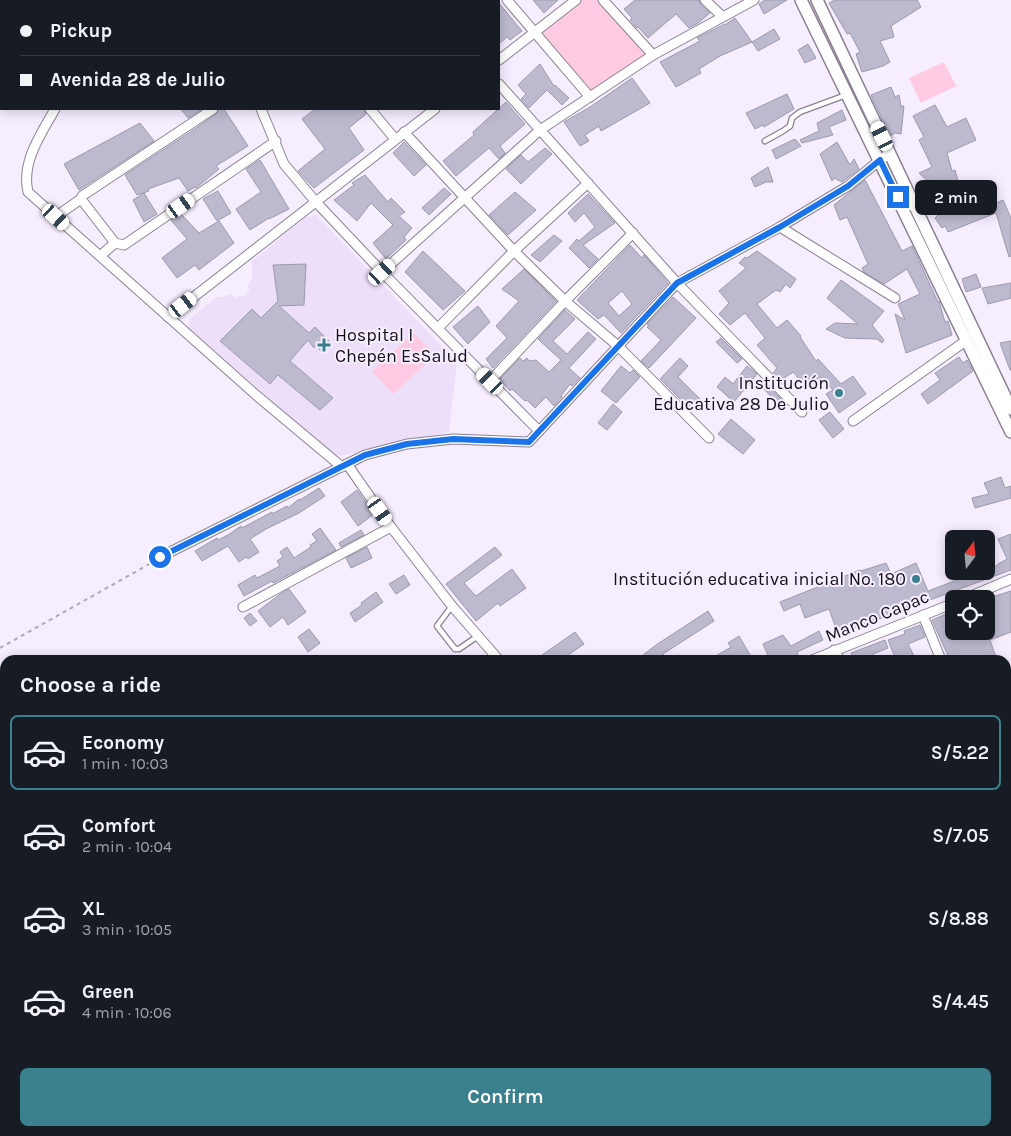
<!DOCTYPE html>
<meta charset="utf-8">
<style>
body{margin:0;font-family:Karla,sans-serif;background:#20242c;color:#f1f3f6;height:100vh;display:flex;flex-direction:column;font-size:19px;white-space:nowrap}
*{box-sizing:border-box;margin:0}
p{font-size:16px;color:#9ea1a6}
.icon{flex:none;width:28px;height:28px;fill:none;stroke:currentColor;stroke-width:2;stroke-linecap:round;stroke-linejoin:round}
.map{position:relative;flex:1;overflow:hidden}
.sheet{position:absolute;left:0px;top:655px;width:1011px;height:481px;display:flex;flex-direction:column;background:#171b24;border-radius:15px 15px 0 0;box-shadow:0 2px 12px #0003}
.sheet>*{flex:none}
.banner{position:absolute;left:0px;top:0px;width:500px;height:110px;box-shadow:0 2px 12px #0003;display:grid;align-content:center;height:110px;padding:0 20px;background:#171b24}
.needle{width:32px;rotate:16deg}
.fabs{position:absolute;left:945px;top:530px;display:grid;gap:10px}
.fabs a{display:grid;place-items:center;width:50px;height:50px;border-radius:8px;background:#171b24;box-shadow:0 2px 12px #0003;font-size:25px}
.end{position:absolute;width:22px;height:22px;margin:-11px;border:6px solid #1a73e8;background:#fff;box-shadow:0 0 0 2px #fff}
.from{border-radius:50%}
.bubble{position:absolute;height:35px;border-radius:8px;background:#171b24;box-shadow:0 2px 12px #0003;font-size:16px;font-weight:600;line-height:35px;text-align:center}
.car{position:absolute;width:15px;height:30px;margin:-15px -8px;border-radius:6px;box-shadow:0 0 4px 1px #0007;background:linear-gradient(#fff 24%,#345 0 40%,#fff 0 76%,#345 0 86%,#fff 0)}
.banner b{display:flex;align-items:center;gap:18px;height:48px;font-size:19px}
.banner b+b{border-top:1px solid #363941}
.banner i{width:12px;height:12px;background:#f1f3f6}
ul{padding:0;list-style:none}
li{display:flex;align-items:center;gap:15px;height:75px;margin:0 10px 8px;padding:0 10px;border:2px solid transparent;border-radius:8px}
li div{flex:1}
li b{display:block;font-size:19px}
li em{font-style:normal;font-weight:600}
li.on{border-color:#3b808d}
li>.icon{width:45px;height:45px;stroke-width:1.5}
h2{padding:0 20px;font-size:22px;line-height:60px}
.cta{display:flex;gap:10px;margin-top:auto;padding:10px 20px}
.cta a{flex:1;height:58px;border-radius:8px;background:#3b808d;color:#fff;font-size:20px;font-weight:600;line-height:58px;text-align:center}
.map>svg:first-child{display:block}
</style>
<div class="map">
<svg width="1011" height="1136" viewBox="0 0 1011 1136">
<rect width="100%" height="100%" fill="#f6edfe"/>
<path fill="#eddefa" d="M316 215 457 362 449 432 340 456 330 452 189 328V319L217 297H224L230 294 236 298 239 295 243 297 250 290 247 287 253 276 251 262 306 217Z"/>
<g fill="#fecbe2">
<path d="M576 0H603L653 55 590 97 535 32Z"/>
<path d="M944 62 956 86 921 103 909 78Z"/>
<path d="M414 333 435 355 393 394 372 371Z"/>
<path d="M1011 755V905L1006 906V757Z"/>
<path d="M721 1131H845L848 1136H707Z"/>
</g>
<g fill="#bdbad0" stroke="#9c9aae" fill-rule="evenodd">
<path d="M533 0H558L544 13Z"/>
<path d="M635 0H699L701 5 710 13 698 23 689 28 676 14 648 38 638 27 637 28 630 20 632 18 624 9Z"/>
<path d="M765 0H787L764 14 759 4Z"/>
<path d="M835 0H917L921 7 891 26 894 37 880 41 890 62 883 66 862 72 856 54 860 52 850 33 847 34 829 3Z"/>
<path d="M499 3 522 31 510 40 507 37 499 44Z"/>
<path d="M735 18 752 42 720 56 699 69 701 73 676 87 660 62 700 41 697 38 725 24V25Z"/>
<path d="M774 29 780 39 758 51 752 42Z"/>
<path d="M808 44 816 58 805 63 798 50Z"/>
<path d="M540 64 554 86 555 85 569 98 562 105 547 90 529 108 521 99 526 94 518 85Z"/>
<path d="M632 78 650 103 601 131 599 126 585 135 589 141 580 146 564 122 590 107Z"/>
<path d="M891 87 895 97 899 95 901 106H904L901 134 895 133 890 136 871 95Z"/>
<path d="M787 94 794 109 764 127 763 125 755 129 746 113Z"/>
<path d="M506 102 525 124 500 146 505 153 499 159 489 148 456 176 443 161 474 135 473 132Z"/>
<path d="M935 105 947 127 966 118 976 140 947 153 952 171 955 170 962 195 980 187 986 207 1003 200 1011 218V256L1009 257 996 213 948 232 945 226 942 228 935 218 938 215 933 196 932 197 929 189 934 187 919 173 932 167 919 140 924 137 913 116Z"/>
<path d="M181 109H202L188 118Z"/>
<path d="M219 109H224L248 146 216 166 219 169 196 188 195 187 188 191 179 178 148 189 149 191 137 195 125 175 195 129 216 114Z"/>
<path d="M315 109H364L366 114 349 128 364 150 314 188 298 171 325 149 302 119Z"/>
<path d="M842 110 846 120 829 127 833 135 802 143 800 140 819 131 817 123Z"/>
<path d="M140 123 154 141 79 190 64 164Z"/>
<path d="M795 139 801 146 776 159 772 150Z"/>
<path d="M404 142 426 165 414 176 393 153Z"/>
<path d="M837 142 850 165 854 159 859 169 842 182 834 178 832 181 820 154Z"/>
<path d="M545 148 552 154 521 184 506 169 521 155 528 162Z"/>
<path d="M260 160 289 209 269 219V218L250 230 236 209 261 192 246 169Z"/>
<path d="M768 167 773 182H766L755 187 751 178Z"/>
<path d="M365 175 388 202 391 198 405 212 399 216 412 228 404 237 406 240 386 259 373 243 393 225 371 203 357 221 334 200 354 185 352 183Z"/>
<path d="M865 180 902 251 912 246 938 302 939 301 945 322 948 321 952 335 906 353 895 314 905 320 898 304 920 294 907 269 884 284 864 272 862 268 868 264 847 217 840 220 834 205Z"/>
<path d="M444 188 451 194 429 215 422 208Z"/>
<path d="M218 191 231 213 217 221 203 199Z"/>
<path d="M515 192 536 210 508 235 489 215Z"/>
<path d="M144 193 157 214 144 222 133 200Z"/>
<path d="M588 194 615 223 583 245 598 259 589 268 569 248 577 239 579 241 595 227 584 213 575 222 568 213Z"/>
<path d="M181 214 199 233 219 221 234 243 199 270 195 265 177 278 162 258 187 239 171 220Z"/>
<path d="M554 235 562 241 540 262 531 255Z"/>
<path d="M630 245 642 258 644 255 668 283 621 333 604 315 598 319 577 300ZM622 291 632 304 619 316 608 303Z"/>
<path d="M423 251 465 291 443 310 405 272Z"/>
<path d="M757 251 796 279 790 288 786 284 780 292 776 290 757 304 777 328 787 320 801 336 800 337 816 361 818 359 841 384 853 376 866 394 839 413 826 394 833 390 821 377 807 388 793 372 780 381 773 373 777 368 757 345 765 338 745 313 730 325 719 314 729 303 719 291 746 268 739 263 745 257 747 258Z"/>
<path d="M306 264 304 305 279 306 309 333 315 327 330 342 321 351 316 346 314 348 308 340 290 361 333 398 320 410 278 375 270 384 220 341 252 309 261 318 278 301 273 265Z"/>
<path d="M524 269 556 301 493 368 486 359 507 338 496 326 519 301 502 289Z"/>
<path d="M976 274 981 287 966 292 962 279Z"/>
<path d="M841 280 884 311 872 325 884 340 882 343 877 339 845 338 826 329 835 323 858 324 827 298Z"/>
<path d="M1011 283V298L988 304 982 288Z"/>
<path d="M673 297 696 318 649 368 641 361 661 340 647 327 649 326 647 324Z"/>
<path d="M478 306 490 322 468 344 453 327Z"/>
<path d="M565 310 575 319 553 341 567 354 588 332 596 339 569 368 580 378 572 386 570 384 561 396 562 397 554 406 546 397 535 408 527 400 525 401 512 389 510 391 500 379 520 358 523 361 527 358 529 361 536 360 549 372 561 360 538 339Z"/>
<path d="M721 338 742 359 737 363 716 342Z"/>
<path d="M1011 341V370H1010L1000 343Z"/>
<path d="M959 357 963 363 967 360 973 371 928 404 921 394 940 380 935 373Z"/>
<path d="M680 358 688 366 678 377 702 401 692 411 660 379Z"/>
<path d="M621 366 630 373 633 370 640 377 616 403 601 391Z"/>
<path d="M747 366 757 374 734 402 717 387 725 377 733 384Z"/>
<path d="M764 382 786 404 782 408 760 385Z"/>
<path d="M613 404 622 412 607 430 598 423Z"/>
<path d="M830 412 844 429 833 438 819 420Z"/>
<path d="M731 419 755 440 743 454 718 434Z"/>
<path d="M1001 477 1005 488 1011 486V498L975 508 972 498 989 494 984 483Z"/>
<path d="M319 488 325 496 299 513 266 529 250 539 259 552 248 559 246 557 239 562 228 546 202 561 195 551 217 538 218 540 228 535 241 526 242 528 272 512V514L287 506 288 508 299 499 300 500Z"/>
<path d="M357 490 374 514 358 526 341 502Z"/>
<path d="M320 528 336 550 273 583 272 581 244 596 238 585 255 575 257 578 280 566 277 561 283 557 280 552 287 547 294 558 311 547 310 545 317 541 312 534Z"/>
<path d="M361 530 364 535 341 547 339 543Z"/>
<path d="M1011 534V570L838 634 829 609 805 618 800 604 784 611 780 602 860 570 861 571 886 563 891 574 916 563 928 591 981 571H986V570L998 565V564L1007 559 998 539Z"/>
<path d="M367 547 372 558 351 568 346 558Z"/>
<path d="M495 547 502 555 464 583 476 596 512 569 526 588 500 606 498 603 476 621 446 584Z"/>
<path d="M404 575 410 585 396 594 389 584Z"/>
<path d="M289 589 306 612 288 625 283 617 270 627 258 611 279 595Z"/>
<path d="M1011 591V632L990 640 997 660H950L932 620 954 611V631H986V599Z"/>
<path d="M376 592 383 602 355 622 350 613 362 605 361 603Z"/>
<path d="M708 611 714 621 663 654 668 660H637L656 645Z"/>
<path d="M250 613 257 621 250 626 244 618Z"/>
<path d="M920 625 925 637 908 644 915 658 907 660H896L888 640 905 634 904 631Z"/>
<path d="M309 629 320 643 308 652 298 637Z"/>
<path d="M819 631 823 640 797 652 798 655 789 660H770L763 644 783 635 791 646Z"/>
<path d="M575 632 584 644 561 660H535Z"/>
<path d="M739 636 753 660H709L731 647 728 643Z"/>
<path d="M885 640 888 648 873 654 875 660H854L851 653Z"/>
</g>
<g fill="none" stroke-linecap="round" stroke-linejoin="round">
<g stroke="#8b8093" stroke-width="7">
<g id="service">
<path d="M765 141 783 131 790 126 792 118 800 112 846 95"/>
<path d="M452 606 437 626 455 649H459L478 636"/>
</g>
</g>
<g stroke="#8b8093" stroke-width="11">
<g id="minor">
<path d="M179 0 180 1"/>
<path d="M280 0 281 1"/>
<path d="M404 0 405 1"/>
<path d="M507 0 590 97"/>
<path d="M603 0 653 55"/>
<path d="M705 0 723 17"/>
<path d="M354 1 356 0"/>
<path d="M0 17 1 18"/>
<path d="M499 60 576 0"/>
<path d="M499 84 677 283 802 412"/>
<path d="M55 109C41 134 21 162 28 192L256 395 342 467"/>
<path d="M213 109 82 196 81 199 115 243 124 245 276 141"/>
<path d="M261 109 284 164 315 201 382 272 539 431"/>
<path d="M370 109 395 139"/>
<path d="M404 132 514 251 565 301 618 346 709 438"/>
<path d="M55 217 81 199"/>
<path d="M780 227 895 298"/>
<path d="M100 256 115 243"/>
<path d="M382 272 540 130 653 55 754 0"/>
<path d="M168 317 435 109"/>
<path d="M438 328 514 251 588 183"/>
<path d="M490 381 565 301 633 233"/>
<path d="M853 421 967 340"/>
<path d="M347 464 391 527 452 606 499 660"/>
<path d="M160 557 365 455 407 444 453 439 529 442 677 283 780 227 848 186 880 160 890 153"/>
<path d="M964 599 1011 579"/>
<path d="M243 607 391 527"/>
<path d="M923 615 941 660"/>
<path d="M834 650 840 660"/>
<path d="M812 660 954 603"/>
<path d="M1006 757 1011 755"/>
<path d="M1006 906 1011 905"/>
<path d="M1006 1026 1011 1025"/>
<path d="M1006 1048 1011 1058"/>
<path d="M0 1117 5 1124"/>
<path d="M10 1131 13 1136"/>
<path d="M92 1131 95 1136"/>
<path d="M261 1131 263 1136"/>
<path d="M353 1131 355 1136"/>
<path d="M462 1131 464 1136"/>
<path d="M684 1136 700 1131"/>
</g>
</g>
<g stroke="#8b8093" stroke-width="14">
<g id="tertiary">
<path d="M801 0 1011 432"/>
<path d="M817 0 1011 409"/>
</g>
</g>
<path stroke="#b0a8b6" stroke-width="2" stroke-dasharray="4 4" stroke-linecap="butt" d="M0 648 153 562"/>
<use href="#service" stroke="#fff" stroke-width="4.5"/>
<use href="#minor" stroke="#fff" stroke-width="9"/>
<use href="#tertiary" stroke="#fff" stroke-width="11"/>
</g>
<g fill="none" stroke-linecap="round" stroke-linejoin="round">
<path stroke="#1a73e8" stroke-width="6" d="M160 557 365 455 407 444 453 439 529 442 677 283 780 227 848 186 880 160 898 197"/>
</g>
<g fill="#3b808d" stroke="#f6edfe" stroke-width="2">
<path d="M321.5 337.5h5v5h5v5h-5v5h-5v-5h-5v-5h5z"/>
<circle cx="839" cy="393" r="5"/>
<circle cx="916" cy="579" r="5"/>
</g>
<g text-anchor="middle" stroke-width="4" stroke-linejoin="round" paint-order="stroke">
<g font-size="18" fill="#130f16" stroke="#f6edfe" text-anchor="end">
<text x="335" y="341" text-anchor="start">Hospital I<tspan x="335" dy="21">Chepén EsSalud</tspan></text>
<text x="829" y="389">Institución<tspan x="829" dy="21">Educativa 28 De Julio</tspan></text>
<text x="906" y="585">Institución educativa inicial No. 180</text>
</g>
<g font-size="18" fill="#130f16" stroke="#f6edfe">
<text transform="translate(877 616) rotate(-22)" y="6">Manco Capac</text>
</g>
</g>
</svg>
<div class="fabs">
<a><svg class="needle" viewBox="-14 -14 28 28"><path d="M0-13l5 13h-10z" fill="#e53935"/><path d="M0 13l5-13h-10z" fill="#9ea1a6"/></svg></a>
<a><svg class="icon" aria-label="locate" viewBox="0 0 24 24"><circle cx="12" cy="12" r="6"/><path d="M12 2v4M12 18v4M2 12h4M18 12h4"/></svg></a>
</div>
<i class="end from" style="left:160px;top:557px"></i>
<i class="end" style="left:898px;top:197px"></i>
<div class="bubble" style="left:915px;top:180px;width:82px">2 min</div>
<i class="car" style="left:882px;top:136px;rotate:334deg"></i>
<i class="car" style="left:181px;top:206px;rotate:55deg"></i>
<i class="car" style="left:56px;top:217px;rotate:132deg"></i>
<i class="car" style="left:382px;top:272px;rotate:48deg"></i>
<i class="car" style="left:183px;top:305px;rotate:52deg"></i>
<i class="car" style="left:490px;top:381px;rotate:315deg"></i>
<i class="car" style="left:380px;top:511px;rotate:145deg"></i>
<div class="banner">
<b><i class="from"></i>Pickup</b>
<b><i></i>Avenida 28 de Julio</b>
</div>
<section class="sheet">
<h2>Choose a ride</h2>
<ul>
<li class="on"><svg class="icon" aria-label="car" viewBox="0 0 24 24"><path d="M5 17H2v-5l4-1 3-4h7l3 4 3 1v5h-3M9 17h6M6 11h13"/><circle cx="7" cy="17" r="2"/><circle cx="17" cy="17" r="2"/></svg><div><b>Economy</b><p>1 min · 10:03</p></div><em>S/5.22</em></li>
<li><svg class="icon" aria-label="car" viewBox="0 0 24 24"><path d="M5 17H2v-5l4-1 3-4h7l3 4 3 1v5h-3M9 17h6M6 11h13"/><circle cx="7" cy="17" r="2"/><circle cx="17" cy="17" r="2"/></svg><div><b>Comfort</b><p>2 min · 10:04</p></div><em>S/7.05</em></li>
<li><svg class="icon" aria-label="car" viewBox="0 0 24 24"><path d="M5 17H2v-5l4-1 3-4h7l3 4 3 1v5h-3M9 17h6M6 11h13"/><circle cx="7" cy="17" r="2"/><circle cx="17" cy="17" r="2"/></svg><div><b>XL</b><p>3 min · 10:05</p></div><em>S/8.88</em></li>
<li><svg class="icon" aria-label="car" viewBox="0 0 24 24"><path d="M5 17H2v-5l4-1 3-4h7l3 4 3 1v5h-3M9 17h6M6 11h13"/><circle cx="7" cy="17" r="2"/><circle cx="17" cy="17" r="2"/></svg><div><b>Green</b><p>4 min · 10:06</p></div><em>S/4.45</em></li>
</ul>
<div class="cta"><a>Confirm</a></div>
</section>
</div>
